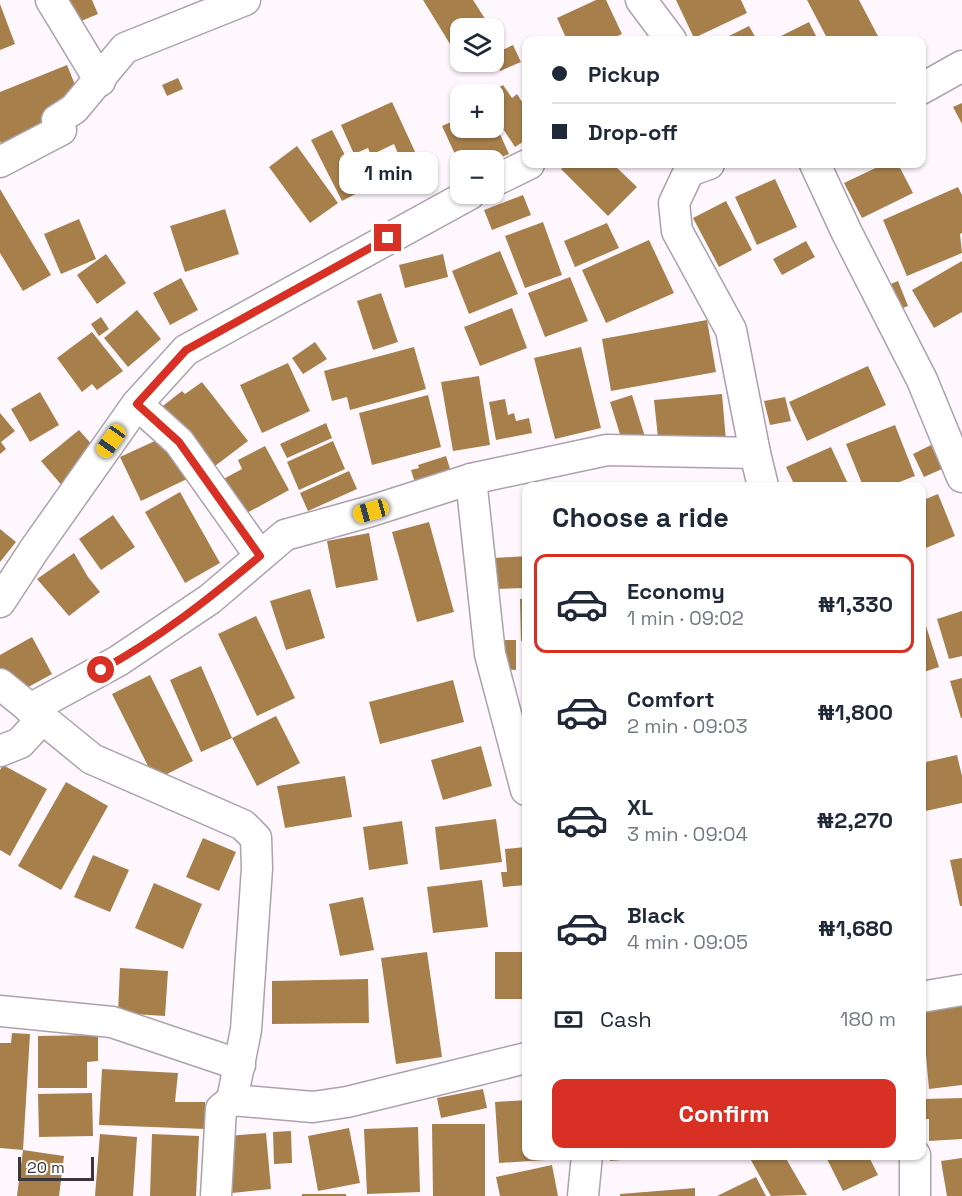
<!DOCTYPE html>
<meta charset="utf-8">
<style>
body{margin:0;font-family:"Space Grotesk",sans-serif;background:#f6f6f7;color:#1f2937;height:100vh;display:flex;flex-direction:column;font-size:22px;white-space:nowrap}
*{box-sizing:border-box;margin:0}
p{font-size:20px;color:#747a83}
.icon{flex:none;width:33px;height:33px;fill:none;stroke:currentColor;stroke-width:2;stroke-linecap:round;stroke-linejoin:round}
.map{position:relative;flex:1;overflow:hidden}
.sheet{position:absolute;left:522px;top:482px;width:404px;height:678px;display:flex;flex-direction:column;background:#fff;border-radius:12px;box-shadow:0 2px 4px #0004}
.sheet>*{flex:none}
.guide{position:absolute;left:522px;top:36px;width:404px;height:132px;border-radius:12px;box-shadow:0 2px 4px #0004;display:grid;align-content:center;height:132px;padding:0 30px;background:#fff}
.fabs{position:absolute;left:450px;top:18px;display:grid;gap:12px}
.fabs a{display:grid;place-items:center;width:54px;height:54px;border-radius:12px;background:#fff;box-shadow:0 2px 4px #0004;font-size:30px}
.scale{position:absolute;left:18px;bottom:15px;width:76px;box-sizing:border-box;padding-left:6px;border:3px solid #3b363b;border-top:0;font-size:16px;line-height:21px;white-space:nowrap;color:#3b363b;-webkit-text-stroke:4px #fff;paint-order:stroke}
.end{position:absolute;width:27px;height:27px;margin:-14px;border:8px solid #d93025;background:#fff;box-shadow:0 0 0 3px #fff}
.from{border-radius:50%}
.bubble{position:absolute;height:42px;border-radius:12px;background:#fff;box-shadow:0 2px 4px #0004;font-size:20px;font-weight:700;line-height:42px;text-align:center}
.car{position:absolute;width:18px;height:36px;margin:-18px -9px;border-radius:8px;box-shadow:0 0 4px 2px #0007;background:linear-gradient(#f5c518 24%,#345 0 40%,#f5c518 0 76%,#345 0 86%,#f5c518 0)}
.guide b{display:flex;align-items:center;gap:21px;height:57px;font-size:22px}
.guide b+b{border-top:2px solid #e0e1e3}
.guide i{width:15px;height:15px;background:#1f2937}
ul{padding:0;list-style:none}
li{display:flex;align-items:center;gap:18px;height:99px;margin:0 12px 9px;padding:0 18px;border:3px solid transparent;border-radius:12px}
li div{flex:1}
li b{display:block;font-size:22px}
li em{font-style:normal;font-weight:700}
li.selected{border-color:#d93025}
li>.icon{width:54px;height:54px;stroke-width:1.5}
h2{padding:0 30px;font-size:27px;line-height:72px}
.pay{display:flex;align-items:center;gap:15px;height:66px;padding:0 30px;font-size:22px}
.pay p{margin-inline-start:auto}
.primary-button{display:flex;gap:12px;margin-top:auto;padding:12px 30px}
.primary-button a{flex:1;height:69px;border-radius:12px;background:#d93025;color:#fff;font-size:24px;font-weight:700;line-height:69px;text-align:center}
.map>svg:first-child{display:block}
</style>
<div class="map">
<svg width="962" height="1196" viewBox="0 0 962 1196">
<rect width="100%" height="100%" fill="#fef7fe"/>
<g fill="#a77f4b">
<path d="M55 0H92L98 14 67 27Z"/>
<path d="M423 0H473L491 28H460V55L458 57Z"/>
<path d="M596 0H606L622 34 609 40H567L557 18Z"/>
<path d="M676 0H741L747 13 694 38Z"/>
<path d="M807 0H859L880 40H828Z"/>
<path d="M0 4 15 44 0 50Z"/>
<path d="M809 22 818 40H773Z"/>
<path d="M749 26 757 40H721Z"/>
<path d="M513 45 521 62 500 71 494 54Z"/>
<path d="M67 65 80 97 44 112 51 129 3 149 0 141V92Z"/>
<path d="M178 78 183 89 167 96 162 85Z"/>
<path d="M503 85 512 98 517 94 526 108V140L515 147 494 115V94H488Z"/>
<path d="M392 102 417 156 402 163 394 144 371 155 368 148 354 154 341 125Z"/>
<path d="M962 103V124L953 107Z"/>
<path d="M460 118V128H494V121L509 154 494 160H460V165L442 126Z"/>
<path d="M332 130 363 190 342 201 311 140Z"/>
<path d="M297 146 338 203 310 223 269 167Z"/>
<path d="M567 164H613L637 187 608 216 561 169Z"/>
<path d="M884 164H898L913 193 862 218 844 183Z"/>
<path d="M775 179 797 227 757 245 735 197Z"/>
<path d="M958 187 962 195V233L960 234 962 253 907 276 883 220Z"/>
<path d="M0 189 51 275 23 291 0 253Z"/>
<path d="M523 195 531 215 492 230 484 210Z"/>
<path d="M726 201 752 250 719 267 693 218Z"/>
<path d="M225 209 239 254 185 272 170 226Z"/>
<path d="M79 219 96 259 61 274 44 234Z"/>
<path d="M543 222 562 275 525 288 505 236Z"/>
<path d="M607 223 619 248 575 267 564 241Z"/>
<path d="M649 240 674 293 606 323 582 270Z"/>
<path d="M806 241 815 257 782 275 773 259Z"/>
<path d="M500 251 518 294 469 314 452 271Z"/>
<path d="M106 254 126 283 97 304 77 275Z"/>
<path d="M443 254 448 277 405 288 399 265Z"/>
<path d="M962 261V312L934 328 912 290Z"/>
<path d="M570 277 588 321 545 337 528 293Z"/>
<path d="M181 278 198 310 170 325 153 293Z"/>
<path d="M898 281 908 306 890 313 880 288Z"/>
<path d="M381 293 398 342 373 350 357 301Z"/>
<path d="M512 308 527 348 480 366 464 327Z"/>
<path d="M137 310 161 339 128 367 104 338Z"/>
<path d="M101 317 109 329 99 336 91 324Z"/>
<path d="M707 320 716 372 611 391 602 339Z"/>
<path d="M92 332 123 371 97 390 92 384 82 392 57 358Z"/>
<path d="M315 342 327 359 303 374 292 358Z"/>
<path d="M414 347 426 389 350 410 347 397 332 401 324 371Z"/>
<path d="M581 347 601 428 555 439 534 358Z"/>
<path d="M288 363 310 411 262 433 240 385Z"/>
<path d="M868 366 886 405 807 441 789 402Z"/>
<path d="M479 376 490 445 453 451 441 382Z"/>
<path d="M202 382 248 441 207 472 159 409 182 391 185 394Z"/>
<path d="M40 392 59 425 30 442 11 409Z"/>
<path d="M722 394 726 441 659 447 654 400Z"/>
<path d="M428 395 441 447 372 465 359 413Z"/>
<path d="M632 395 646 440 624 447 610 402Z"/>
<path d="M785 397 791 421 770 425 764 401Z"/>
<path d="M505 399 508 415 514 413 516 421 529 418 532 433 496 440 489 402Z"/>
<path d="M0 413 15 431 1 442 6 449 0 454Z"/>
<path d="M326 423 332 438 287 458 280 444Z"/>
<path d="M895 425 915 476 889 486H863L846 444Z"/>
<path d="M79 430 94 447 64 488 41 461Z"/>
<path d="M168 435 189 478 141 501 120 457Z"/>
<path d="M333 441 345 469 299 490 287 462Z"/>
<path d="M931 445 942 469 924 477 913 454Z"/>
<path d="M265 446 289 490 236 519 216 483 242 469 238 460Z"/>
<path d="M831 447 849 486H795L786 467Z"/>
<path d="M446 456 452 475 416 486 411 470 419 468 418 465Z"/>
<path d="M349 471 357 489 308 511 300 493Z"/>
<path d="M180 492 220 563 185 583 145 512Z"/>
<path d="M938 494 955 536 921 550V501Z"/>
<path d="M113 515 135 547 101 570 79 539Z"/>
<path d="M429 522 454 612 417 622 392 532Z"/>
<path d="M0 529 16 542 0 562Z"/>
<path d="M369 533 378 580 336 588 327 541Z"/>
<path d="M74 553 88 577 100 592 69 616 37 579Z"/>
<path d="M526 556V588L496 589 494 558Z"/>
<path d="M310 589 325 638 286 650 270 601Z"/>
<path d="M526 598V641H521L520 599Z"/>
<path d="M962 611V656L949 659 937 619Z"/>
<path d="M256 616 295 698 257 716 218 634Z"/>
<path d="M926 626 939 667 921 673V627Z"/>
<path d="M32 637 52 674 12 696 0 675V655Z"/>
<path d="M500 640H516V670L499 669Z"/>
<path d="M201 666 232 738 276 716 300 763 257 786 232 738 201 752 170 680Z"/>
<path d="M150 675 193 761 155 780 112 694Z"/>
<path d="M962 678V718H961L950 681Z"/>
<path d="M453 680 464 722 380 744 369 702Z"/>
<path d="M481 746 492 786 443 800 431 760Z"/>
<path d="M957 755 962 776V803L921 812V763Z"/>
<path d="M3 765 47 789 10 856 0 850V770Z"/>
<path d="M345 776 352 817 285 828 277 786Z"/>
<path d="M66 782 108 806 61 890 18 866Z"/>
<path d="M496 819 502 862 440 870 435 827Z"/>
<path d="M402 821 408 864 369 870 363 827Z"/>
<path d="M203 838 236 852 219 891 186 877Z"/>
<path d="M526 847V885L503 887 501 872H507L505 849Z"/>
<path d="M93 855 129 870 110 912 74 897Z"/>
<path d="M962 858V906H960L950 860Z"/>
<path d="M482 880 488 927 433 933 427 887Z"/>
<path d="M154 883 202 904 183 949 135 928Z"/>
<path d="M363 897 374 950 340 956 329 904Z"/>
<path d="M427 952 442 1057 396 1064 381 958Z"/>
<rect x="495" y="952" width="31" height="47"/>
<path d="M120 968 168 971 165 1016 118 1013Z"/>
<path d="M368 979 369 1023 272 1024V981Z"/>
<path d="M962 1005V1085L929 1089 922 1010Z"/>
<path d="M12 1033 30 1034 23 1150 64 1156 59 1196H17L23 1150 0 1148V1043H11Z"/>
<path d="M98 1035V1061L87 1062V1088H38V1036Z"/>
<path d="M102 1069 178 1073 175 1102H205V1129L99 1125Z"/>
<path d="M483 1089 487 1108 441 1118 437 1098Z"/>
<path d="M92 1093 93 1136 39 1137 38 1094Z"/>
<path d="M962 1098V1139L929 1141V1119H924V1099Z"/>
<path d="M526 1100V1155H545V1160L499 1163 495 1102Z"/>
<path d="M432 1124H485V1196H433Z"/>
<path d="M418 1127 420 1192 367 1194 364 1129Z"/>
<path d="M349 1128 360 1183 318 1191 308 1136Z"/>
<path d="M291 1131 292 1163 274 1164 273 1132Z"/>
<path d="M266 1133 271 1189 232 1193 227 1136Z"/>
<path d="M100 1134 137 1137 133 1196H95Z"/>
<path d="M152 1134 199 1136 196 1196H150Z"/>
<path d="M610 1155H657V1157L610 1161Z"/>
<path d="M748 1155H784L807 1195 771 1196Z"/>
<path d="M825 1155H868L878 1175 843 1191Z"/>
<path d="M962 1158V1196H947L941 1161Z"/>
<path d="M552 1165 558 1196H500L496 1177Z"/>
<path d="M756 1177 766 1196H717Z"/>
<path d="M695 1188V1196H620V1194Z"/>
<rect x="302" y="1194" width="44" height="2"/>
</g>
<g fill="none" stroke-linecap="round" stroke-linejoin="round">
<g stroke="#aca1ad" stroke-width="33">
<g id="minor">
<path d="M51 0 100 81"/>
<path d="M641 0 671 40"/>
<path d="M921 89 962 66"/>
<path d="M0 162 61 130 57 120 74 109 125 48 245 0"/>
<path d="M709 164 689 171 674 203 677 231 731 330 755 453 763 486"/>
<path d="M815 164 847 233 922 380 962 477"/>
<path d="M494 181 529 164"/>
<path d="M137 404 179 442 260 556"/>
<path d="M471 479 490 654 526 790"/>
<path d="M0 602 34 550 137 404 186 350 470 194"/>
<path d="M0 684 92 759 243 825 256 838 257 868 246 1030 232 1100"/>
<path d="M30 709 118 661 210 599 285 535 371 511 471 479 607 450 755 453"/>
<path d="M0 751 20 743 42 719"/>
<path d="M921 997 962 990"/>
<path d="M0 1011 112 1022 240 1065"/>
<path d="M216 1196 221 1109 232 1100 313 1107 347 1102 526 1058"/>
<path d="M583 1196 587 1155"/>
<path d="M915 1196V1155"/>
</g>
</g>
<use href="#minor" stroke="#fff" stroke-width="30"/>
</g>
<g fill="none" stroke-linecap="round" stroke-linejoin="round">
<path stroke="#d93025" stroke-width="8" d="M101 670C158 639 210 598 260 556L179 442 137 404 186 350 388 238"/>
</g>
</svg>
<div class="fabs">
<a><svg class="icon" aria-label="layers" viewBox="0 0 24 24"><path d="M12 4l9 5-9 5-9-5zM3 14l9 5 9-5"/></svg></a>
<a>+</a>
<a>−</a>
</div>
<div class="scale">20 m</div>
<i class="end from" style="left:101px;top:670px"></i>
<i class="end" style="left:388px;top:238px"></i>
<div class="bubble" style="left:339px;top:152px;width:99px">1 min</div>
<i class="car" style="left:111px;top:441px;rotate:215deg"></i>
<i class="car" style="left:371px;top:511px;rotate:254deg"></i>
<div class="guide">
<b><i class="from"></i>Pickup</b>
<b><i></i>Drop-off</b>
</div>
<section class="sheet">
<h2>Choose a ride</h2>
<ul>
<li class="selected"><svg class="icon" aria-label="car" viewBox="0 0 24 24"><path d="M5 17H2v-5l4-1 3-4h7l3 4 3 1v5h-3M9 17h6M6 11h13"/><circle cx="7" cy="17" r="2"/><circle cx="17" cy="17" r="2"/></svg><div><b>Economy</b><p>1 min · 09:02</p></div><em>₦1,330</em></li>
<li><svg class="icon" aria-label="car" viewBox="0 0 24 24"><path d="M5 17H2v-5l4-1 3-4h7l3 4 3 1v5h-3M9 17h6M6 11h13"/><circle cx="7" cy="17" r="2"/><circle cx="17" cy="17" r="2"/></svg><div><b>Comfort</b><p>2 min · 09:03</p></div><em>₦1,800</em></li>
<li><svg class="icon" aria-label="car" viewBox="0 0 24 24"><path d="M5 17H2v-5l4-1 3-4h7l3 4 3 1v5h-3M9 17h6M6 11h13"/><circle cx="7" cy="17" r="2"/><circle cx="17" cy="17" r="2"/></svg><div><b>XL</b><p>3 min · 09:04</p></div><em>₦2,270</em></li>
<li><svg class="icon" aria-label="car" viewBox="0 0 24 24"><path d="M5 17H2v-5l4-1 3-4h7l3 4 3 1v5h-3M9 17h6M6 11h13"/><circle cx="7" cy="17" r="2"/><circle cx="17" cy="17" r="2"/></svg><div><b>Black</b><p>4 min · 09:05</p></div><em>₦1,680</em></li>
</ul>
<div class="pay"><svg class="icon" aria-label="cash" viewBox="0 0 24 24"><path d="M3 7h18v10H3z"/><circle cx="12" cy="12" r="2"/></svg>Cash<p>180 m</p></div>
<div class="primary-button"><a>Confirm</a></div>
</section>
</div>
